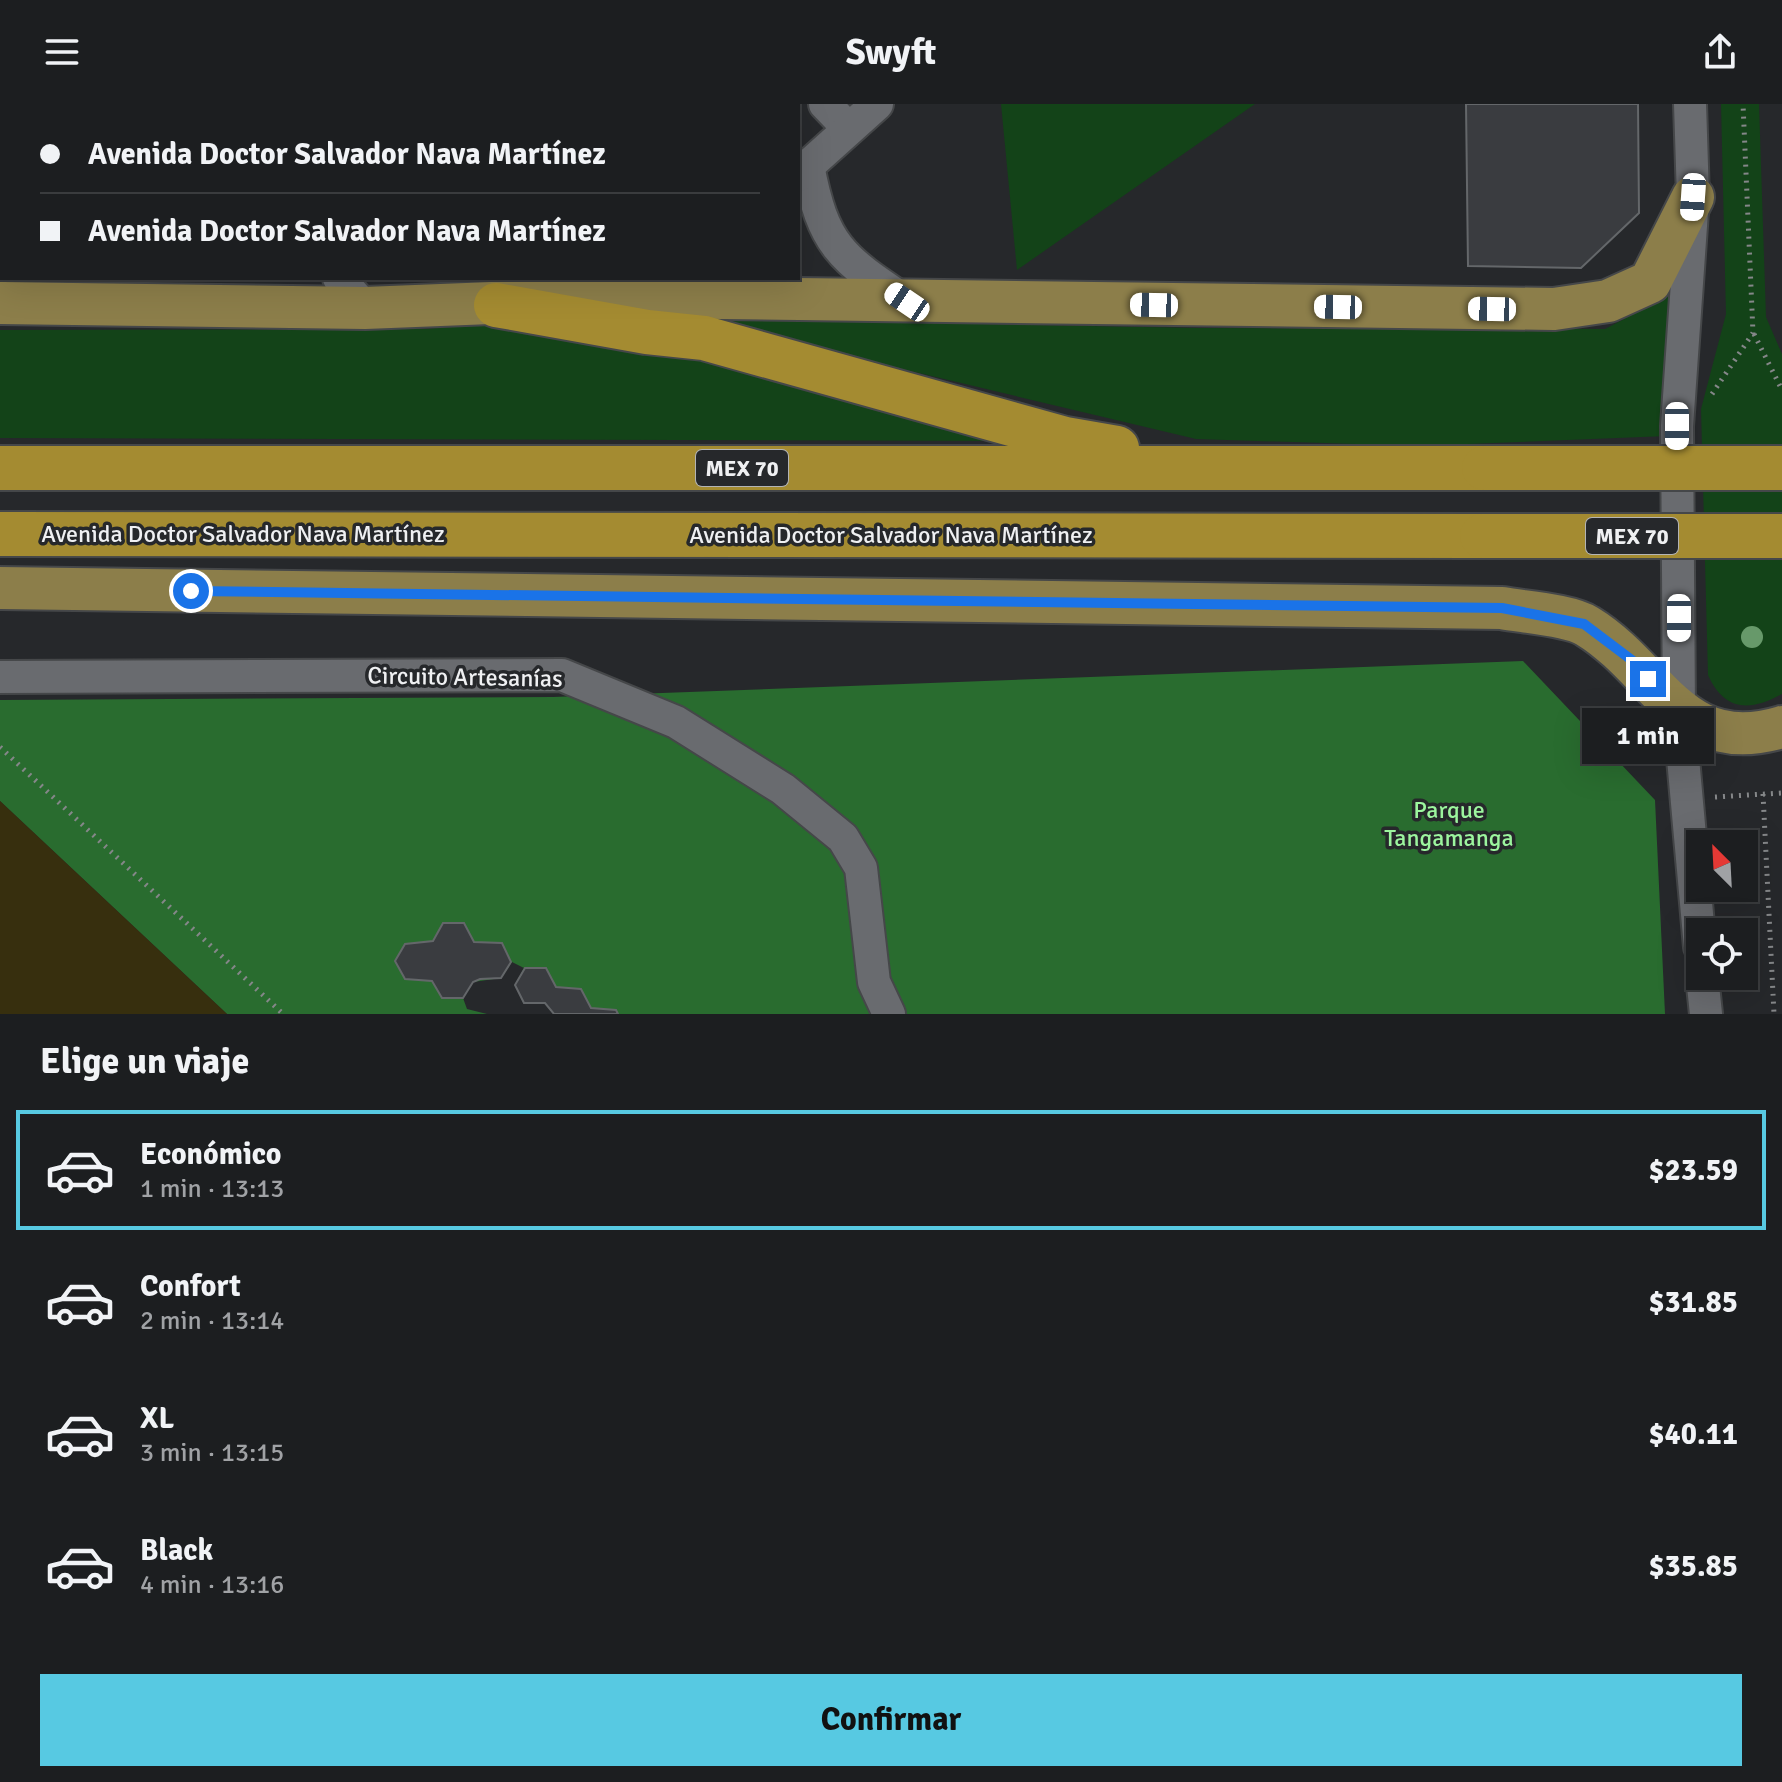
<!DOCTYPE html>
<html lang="es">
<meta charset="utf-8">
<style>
body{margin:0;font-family:Signika,sans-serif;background:#252729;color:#f1f3f6;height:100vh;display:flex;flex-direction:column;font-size:30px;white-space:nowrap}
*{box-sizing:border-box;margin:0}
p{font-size:26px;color:#a0a2a5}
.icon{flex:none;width:44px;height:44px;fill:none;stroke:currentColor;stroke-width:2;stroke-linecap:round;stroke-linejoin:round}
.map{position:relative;height:910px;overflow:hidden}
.drawer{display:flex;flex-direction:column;background:#1c1e20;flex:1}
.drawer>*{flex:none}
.banner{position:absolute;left:0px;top:0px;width:800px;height:176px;box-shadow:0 8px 32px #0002,0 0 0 2px #3a3c3e;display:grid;align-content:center;height:176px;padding:0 40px;background:#1c1e20}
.needle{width:52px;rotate:336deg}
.fabs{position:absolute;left:1686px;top:726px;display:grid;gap:16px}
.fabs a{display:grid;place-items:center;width:72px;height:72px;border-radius:0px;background:#1c1e20;box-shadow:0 8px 32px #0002,0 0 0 2px #3a3c3e;font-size:40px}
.end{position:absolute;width:36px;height:36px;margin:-18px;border:10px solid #1a73e8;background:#fff;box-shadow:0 0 0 4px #fff}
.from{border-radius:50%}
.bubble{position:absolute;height:56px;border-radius:0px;background:#1c1e20;box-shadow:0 8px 32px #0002,0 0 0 2px #3a3c3e;font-size:26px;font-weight:700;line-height:56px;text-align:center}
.car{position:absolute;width:24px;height:48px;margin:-24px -12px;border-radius:10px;box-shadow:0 0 6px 2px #0007;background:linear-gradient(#fff 24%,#345 0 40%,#fff 0 76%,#345 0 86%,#fff 0)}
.banner b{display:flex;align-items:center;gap:28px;height:76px;font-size:30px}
.banner b+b{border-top:2px solid #3a3c3e}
.banner i{width:20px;height:20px;background:#f1f3f6}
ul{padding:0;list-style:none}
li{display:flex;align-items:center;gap:24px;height:120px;margin:0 16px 12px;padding:0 24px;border:4px solid transparent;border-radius:0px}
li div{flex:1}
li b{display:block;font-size:30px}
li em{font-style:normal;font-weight:700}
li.on{border-color:#57c9e2}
li>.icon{width:72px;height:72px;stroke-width:1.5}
h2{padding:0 40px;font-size:36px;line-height:96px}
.cta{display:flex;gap:16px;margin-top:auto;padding:16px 40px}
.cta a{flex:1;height:92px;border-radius:0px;background:#57c9e2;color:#111;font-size:32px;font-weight:700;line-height:92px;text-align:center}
header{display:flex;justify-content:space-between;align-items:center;height:104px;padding:0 40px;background:#1c1e20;font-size:36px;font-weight:700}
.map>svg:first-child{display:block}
</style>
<header><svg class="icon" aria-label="menu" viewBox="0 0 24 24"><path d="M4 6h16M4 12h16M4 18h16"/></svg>Swyft<svg class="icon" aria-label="share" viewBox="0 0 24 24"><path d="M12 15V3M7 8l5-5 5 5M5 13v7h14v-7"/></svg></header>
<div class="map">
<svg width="1782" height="910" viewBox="0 0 1782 910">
<rect width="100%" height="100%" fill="#26282b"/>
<g fill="#134318">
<path d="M1001 0H1255L1017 166Z"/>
<path d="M1721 0H1759L1766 213 1782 250V590C1750 608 1724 607 1708 571L1701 305 1726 210Z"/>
<path d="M1674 189 1667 332 1417 342 1196 335 692 215 1200 224 1605 225Z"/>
<path d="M519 218 720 258 1008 337 0 334V226L425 225Z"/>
</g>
<path fill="#296c2f" d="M1523 557 1655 696 1665 910H554L545 899H524L515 881 524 864 512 858 501 874 473 878 463 894 467 905 487 910H227L0 697V596L553 593Z"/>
<path fill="#372f0e" d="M0 697 227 910H0Z"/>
<g fill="#3a3c40" stroke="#64676a" stroke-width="2">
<path d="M1466 0H1638L1639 109 1581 164 1468 162Z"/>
<path d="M443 819H464L474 838 502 839 511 858 501 874 480 875 473 878 463 894H442L432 877 405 875 395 857 405 840 433 837Z"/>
<path d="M525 864H546L556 883 581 885 591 904 616 906 618 910H554L545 899H524L515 881Z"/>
</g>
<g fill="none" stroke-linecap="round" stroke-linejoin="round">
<g stroke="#454749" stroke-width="36">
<g id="minor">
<path d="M19 0 21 2"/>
<path d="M189 0 191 2"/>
<path d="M753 0 755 2"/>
<path d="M825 0 849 25"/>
<path d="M1690 0 1693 93 1677 322 1679 610 1700 843"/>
<path d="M808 61C823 142 841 154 907 198"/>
<path d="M798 71 877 0"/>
<path d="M0 164 2 162"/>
<path d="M339 174 365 204"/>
<path d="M0 573 562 571 676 618 783 685 843 734 861 764 874 878 889 910"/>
<path d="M1702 872 1706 910"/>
</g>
</g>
<g stroke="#454749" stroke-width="46">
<g id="major">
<path d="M0 199 365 204 641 193 1554 205 1608 197 1650 178 1693 93"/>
<path d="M0 484 1502 504C1524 508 1570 511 1587 522 1659 566 1680 654 1782 623"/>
</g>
</g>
<g stroke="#454749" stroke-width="48">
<g id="highway">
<path d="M496 201 647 228 704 234 1065 335 1117 344"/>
<path d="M0 364H1484"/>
<path d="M0 430 1482 432"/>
</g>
</g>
<g stroke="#858789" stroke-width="5" stroke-dasharray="2 6" stroke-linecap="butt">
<path d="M1754 230 1782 286"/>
<path d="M1712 290 1753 229 1743 0"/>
<path d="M0 643 283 910"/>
<path d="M1763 690 1774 910"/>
<path d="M1715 693 1782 689"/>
</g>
<use href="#minor" stroke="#696b6f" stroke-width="32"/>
<use href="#major" stroke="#8c7e4a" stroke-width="42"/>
<use href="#highway" stroke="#a48b31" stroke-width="44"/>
<g stroke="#454749" stroke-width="48" stroke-linecap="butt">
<g id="highway-bridge">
<path d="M1484 364H1782"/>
<path d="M1482 432H1782"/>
</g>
</g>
<use href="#highway-bridge" stroke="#a48b31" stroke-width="44"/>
</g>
<circle fill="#67996a" cx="1752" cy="533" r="11"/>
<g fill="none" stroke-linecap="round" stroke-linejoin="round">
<path stroke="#1a73e8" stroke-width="10" d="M191 487 1502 504 1584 520 1633 557 1648 575"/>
</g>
<g text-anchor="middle" stroke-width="7" stroke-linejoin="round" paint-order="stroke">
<g fill="#26282b" stroke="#b3b4b6" stroke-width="2">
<rect x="696" y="346" width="92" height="36" rx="6"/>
<rect x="1586" y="414" width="92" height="36" rx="6"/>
</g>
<g font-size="22" font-weight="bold" fill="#eff0f2">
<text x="742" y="372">MEX 70</text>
<text x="1632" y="440">MEX 70</text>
</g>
<g font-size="24" fill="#eff0f2" stroke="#26282b">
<text x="243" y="438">Avenida Doctor Salvador Nava Martínez</text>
<text x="891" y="439">Avenida Doctor Salvador Nava Martínez</text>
<text transform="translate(465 573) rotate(1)" y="8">Circuito Artesanías</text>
</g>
<g font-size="24" fill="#9cf59e" stroke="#26282b">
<text x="1449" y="714">Parque<tspan x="1449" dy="28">Tangamanga</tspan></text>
</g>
</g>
</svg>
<div class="fabs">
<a><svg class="needle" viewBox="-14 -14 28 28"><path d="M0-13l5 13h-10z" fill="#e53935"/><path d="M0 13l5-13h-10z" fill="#a0a2a5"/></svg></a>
<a><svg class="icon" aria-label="locate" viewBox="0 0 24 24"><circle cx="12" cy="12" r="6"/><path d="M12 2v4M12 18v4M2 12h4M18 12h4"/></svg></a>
</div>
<i class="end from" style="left:191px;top:487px"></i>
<i class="end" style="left:1648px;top:575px"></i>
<div class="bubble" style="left:1582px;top:604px;width:132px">1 min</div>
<i class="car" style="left:1693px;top:93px;rotate:184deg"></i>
<i class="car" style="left:907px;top:198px;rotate:304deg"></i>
<i class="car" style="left:1154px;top:201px;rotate:271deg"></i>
<i class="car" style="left:1338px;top:203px;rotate:271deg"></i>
<i class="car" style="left:1492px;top:205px;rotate:271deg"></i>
<i class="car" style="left:1677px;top:322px;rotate:180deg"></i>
<i class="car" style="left:1679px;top:514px;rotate:180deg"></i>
<div class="banner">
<b><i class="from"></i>Avenida Doctor Salvador Nava Martínez</b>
<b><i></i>Avenida Doctor Salvador Nava Martínez</b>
</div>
</div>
<section class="drawer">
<h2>Elige un viaje</h2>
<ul>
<li class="on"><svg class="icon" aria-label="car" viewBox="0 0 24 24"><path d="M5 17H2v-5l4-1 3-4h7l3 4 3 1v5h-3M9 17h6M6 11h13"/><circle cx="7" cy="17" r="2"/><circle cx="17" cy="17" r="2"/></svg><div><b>Económico</b><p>1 min · 13:13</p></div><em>$23.59</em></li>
<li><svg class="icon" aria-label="car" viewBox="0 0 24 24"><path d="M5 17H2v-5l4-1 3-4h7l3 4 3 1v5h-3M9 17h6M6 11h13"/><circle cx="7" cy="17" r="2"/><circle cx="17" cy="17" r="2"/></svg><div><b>Confort</b><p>2 min · 13:14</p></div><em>$31.85</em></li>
<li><svg class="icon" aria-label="car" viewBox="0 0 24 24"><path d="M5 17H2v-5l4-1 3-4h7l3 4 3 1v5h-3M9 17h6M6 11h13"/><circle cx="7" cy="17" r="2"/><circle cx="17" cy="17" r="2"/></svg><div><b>XL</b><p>3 min · 13:15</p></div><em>$40.11</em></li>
<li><svg class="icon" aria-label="car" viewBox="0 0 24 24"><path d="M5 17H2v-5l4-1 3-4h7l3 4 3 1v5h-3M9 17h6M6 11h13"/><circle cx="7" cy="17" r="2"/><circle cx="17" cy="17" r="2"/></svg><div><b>Black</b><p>4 min · 13:16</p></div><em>$35.85</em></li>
</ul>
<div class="cta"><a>Confirmar</a></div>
</section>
